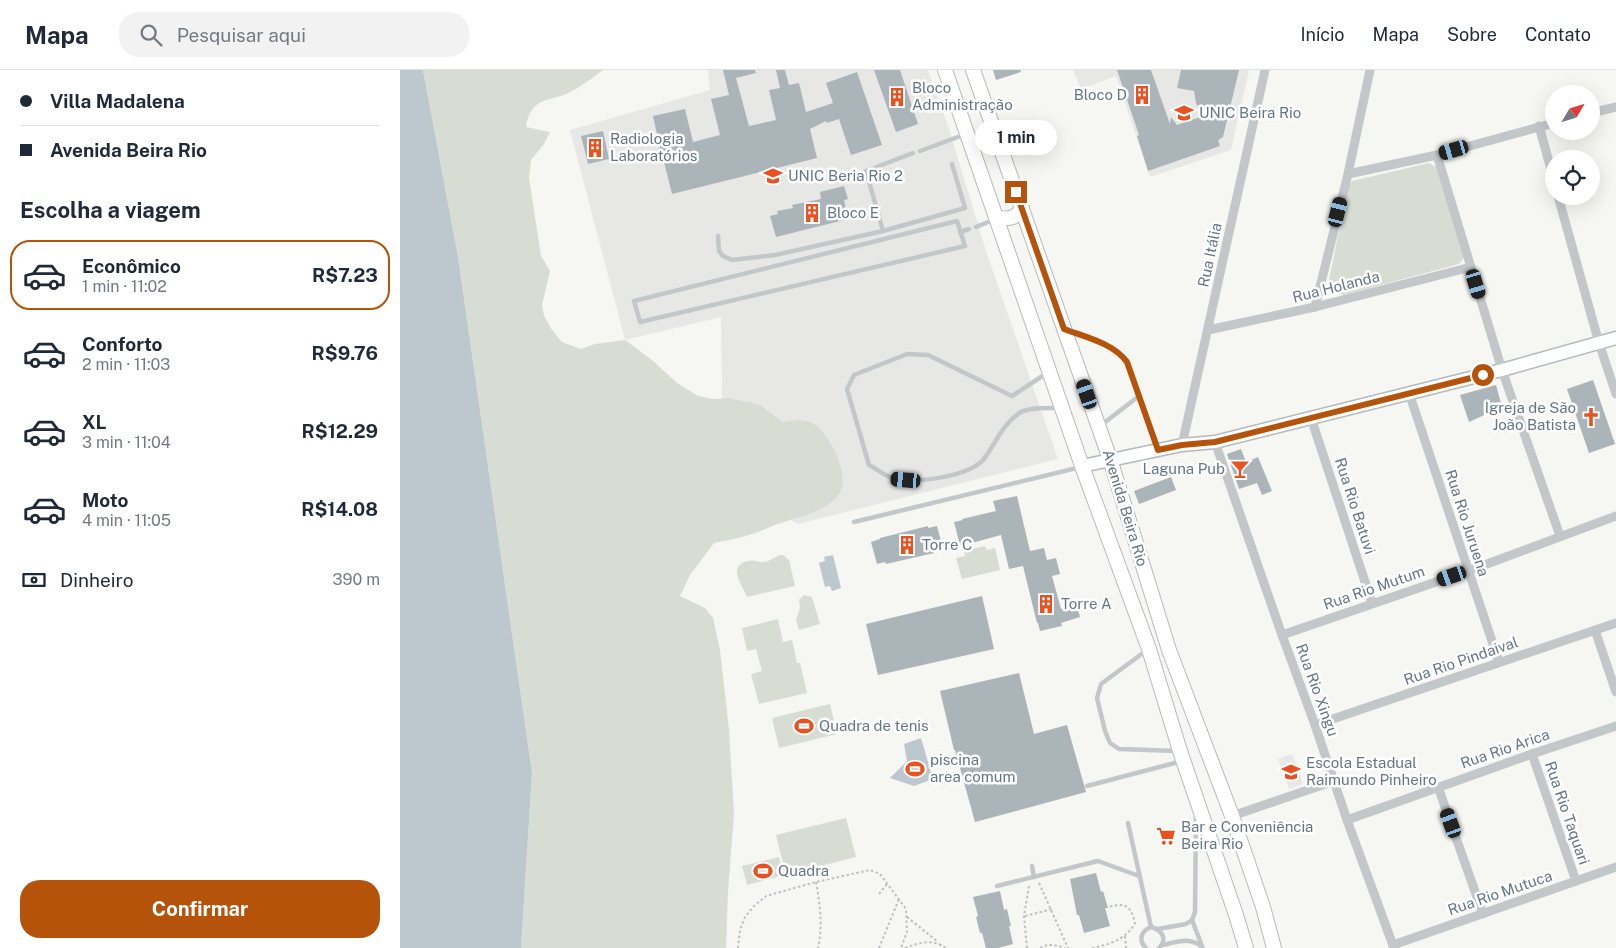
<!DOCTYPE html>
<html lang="pt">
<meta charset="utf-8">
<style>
body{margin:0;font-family:"Public Sans",sans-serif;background:#f2f2f3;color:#1f2937;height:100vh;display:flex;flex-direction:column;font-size:19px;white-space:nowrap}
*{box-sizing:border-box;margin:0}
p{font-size:16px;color:#747a83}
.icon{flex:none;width:28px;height:28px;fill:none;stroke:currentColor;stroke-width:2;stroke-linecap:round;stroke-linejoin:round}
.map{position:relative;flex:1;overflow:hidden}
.drawer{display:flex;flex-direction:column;background:#fff;width:400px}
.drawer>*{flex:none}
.hud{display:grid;align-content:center;height:110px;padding:0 20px;background:#fff}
.needle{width:32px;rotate:52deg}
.fabs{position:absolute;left:1145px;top:15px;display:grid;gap:10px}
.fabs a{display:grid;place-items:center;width:55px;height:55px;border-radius:50%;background:#fff;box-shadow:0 5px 20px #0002;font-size:25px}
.end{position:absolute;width:22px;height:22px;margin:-11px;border:6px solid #b45309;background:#fff;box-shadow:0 0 0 2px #fff}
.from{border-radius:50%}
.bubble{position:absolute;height:35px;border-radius:18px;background:#fff;box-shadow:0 5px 20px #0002;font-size:16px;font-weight:700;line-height:35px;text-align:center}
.car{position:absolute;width:15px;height:30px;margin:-15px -8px;border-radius:6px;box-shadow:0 0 4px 1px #0007;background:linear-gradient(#222 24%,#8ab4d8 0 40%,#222 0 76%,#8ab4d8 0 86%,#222 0)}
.hud b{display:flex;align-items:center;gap:18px;height:48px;font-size:19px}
.hud b+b{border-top:1px solid #e0e1e3}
.hud i{width:12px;height:12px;background:#1f2937}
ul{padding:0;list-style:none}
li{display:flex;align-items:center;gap:15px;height:70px;margin:0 10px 8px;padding:0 10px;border:2px solid transparent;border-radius:20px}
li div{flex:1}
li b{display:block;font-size:19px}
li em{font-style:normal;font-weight:700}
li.active{border-color:#b45309}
li>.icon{width:45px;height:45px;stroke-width:1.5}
h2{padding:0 20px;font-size:22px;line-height:60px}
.pay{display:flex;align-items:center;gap:12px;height:55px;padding:0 20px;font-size:19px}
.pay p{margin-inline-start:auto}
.primary-button{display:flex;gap:10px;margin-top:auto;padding:10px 20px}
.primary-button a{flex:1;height:58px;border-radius:20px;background:#b45309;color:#fff;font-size:20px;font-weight:700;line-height:58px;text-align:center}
header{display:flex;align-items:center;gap:30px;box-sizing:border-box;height:70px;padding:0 25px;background:#fff;border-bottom:1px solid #e0e1e3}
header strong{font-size:24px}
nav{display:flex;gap:28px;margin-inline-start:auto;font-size:18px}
.search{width:350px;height:45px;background:#f2f2f3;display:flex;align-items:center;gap:12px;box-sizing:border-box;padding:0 18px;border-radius:20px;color:#747a83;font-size:19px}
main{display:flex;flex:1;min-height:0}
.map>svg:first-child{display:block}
</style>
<header>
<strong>Mapa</strong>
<div class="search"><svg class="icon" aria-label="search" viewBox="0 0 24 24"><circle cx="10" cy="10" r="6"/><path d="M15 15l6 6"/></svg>Pesquisar aqui</div>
<nav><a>Início</a><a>Mapa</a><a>Sobre</a><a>Contato</a></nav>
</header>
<main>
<section class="drawer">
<div class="hud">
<b><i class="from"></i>Villa Madalena</b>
<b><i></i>Avenida Beira Rio</b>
</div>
<h2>Escolha a viagem</h2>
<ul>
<li class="active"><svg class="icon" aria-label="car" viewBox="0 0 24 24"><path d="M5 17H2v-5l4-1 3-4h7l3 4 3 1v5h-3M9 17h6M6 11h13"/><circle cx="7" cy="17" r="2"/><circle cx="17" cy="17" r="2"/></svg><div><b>Econômico</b><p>1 min · 11:02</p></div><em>R$7.23</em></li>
<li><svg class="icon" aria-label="car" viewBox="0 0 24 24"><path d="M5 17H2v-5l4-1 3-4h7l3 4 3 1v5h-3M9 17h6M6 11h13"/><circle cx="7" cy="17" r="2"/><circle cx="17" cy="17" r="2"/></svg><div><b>Conforto</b><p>2 min · 11:03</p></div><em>R$9.76</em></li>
<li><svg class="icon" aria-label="car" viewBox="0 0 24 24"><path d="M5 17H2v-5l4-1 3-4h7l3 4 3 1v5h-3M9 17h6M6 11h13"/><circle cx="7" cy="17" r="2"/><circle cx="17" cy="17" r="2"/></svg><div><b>XL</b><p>3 min · 11:04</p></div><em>R$12.29</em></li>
<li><svg class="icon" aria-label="car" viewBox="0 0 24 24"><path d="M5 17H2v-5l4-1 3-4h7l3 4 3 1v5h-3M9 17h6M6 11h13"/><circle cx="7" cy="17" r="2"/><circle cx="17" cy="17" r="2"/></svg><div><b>Moto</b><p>4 min · 11:05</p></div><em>R$14.08</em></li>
</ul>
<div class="pay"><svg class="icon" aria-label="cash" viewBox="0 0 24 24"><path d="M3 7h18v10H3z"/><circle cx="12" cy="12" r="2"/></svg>Dinheiro<p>390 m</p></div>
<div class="primary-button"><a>Confirmar</a></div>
</section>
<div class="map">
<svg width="1216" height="878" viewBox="0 0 1216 878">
<rect width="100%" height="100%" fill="#f6f6f2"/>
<g fill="#e7e8e6">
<path d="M308 0H528L549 59 586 181 658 389 398 454 323 411 321 247 225 270 170 60 310 20Z"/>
<path d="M673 0H849L831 80 750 107 716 6 681 19Z"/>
<path d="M892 684 903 714 889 719 878 689Z"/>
</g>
<g fill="#d7ddd3">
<path d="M23 0H203C194 7 184 14 174 20 152 33 131 24 126 57L150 62 144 74 131 90 129 108 141 186 150 201 142 235 144 246 152 260 162 272 181 279 195 274 225 270 252 290 277 313 298 326 313 329 329 328 360 335 383 352C393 350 404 349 414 354 431 364 454 411 436 428 421 443 401 446 381 453 371 456 362 461 352 464 340 468 327 470 314 473L290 505 280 526 305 538 313 548 320 580 329 660 334 744 328 821 326 878H121L132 703 58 187Z"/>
<path d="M1029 93 1036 97 1063 185V189L1059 194 944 225 930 221 929 210 948 117 952 111Z"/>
<path d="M585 476 587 480 595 478 600 500 562 509 556 488 565 486 564 481Z"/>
<path d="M383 485 389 490 395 516 347 527C343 516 326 496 348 491 354 489 359 493 364 492 372 491 375 485 383 485Z"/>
<path d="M404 525 412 527 420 554 399 560 396 550 400 538 399 530Z"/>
<path d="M378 549 383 572 392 570 397 593H400L407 623 359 634 351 604 362 601 356 579 347 581 342 558Z"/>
<path d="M430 634 437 664 379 678 372 648Z"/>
<path d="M446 748 456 787 386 805 376 765Z"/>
<path d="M379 787 384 805 347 815 342 796Z"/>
</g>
<g fill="#bcc8cd">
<path d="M0 0H23L58 187 132 703 121 878H0Z"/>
<path d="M433 485 441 518 432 521 430 516 425 517 419 493 425 491 424 487Z"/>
<path d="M521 668 533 709 514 716 490 708 507 691 504 674Z"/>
</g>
<g fill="#abb4b9">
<path d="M323 0H355L356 3 336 8 349 56 376 50 369 20 380 18 376 0H385L389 15 399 13 406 42 433 33 426 13 457 2 482 75 451 85 439 49 427 53 426 51 410 59 417 88 272 124 263 88 260 89 258 78H260L253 46 285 39 293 72 320 65 311 29 329 25Z"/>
<path d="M474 0H500L518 54 496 62Z"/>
<path d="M593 0H620L621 2 596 10Z"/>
<path d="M717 0H751L770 54 771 47 777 55 803 46 796 33 794 21 777 18 781 0H839L823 67 818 70 820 76 748 101 737 66 739 65Z"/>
<path d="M203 61 209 89 188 94 181 66Z"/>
<path d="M444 116 448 129 444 130 448 149 376 167 370 146 378 144 377 141 393 138 392 135 421 129 420 122Z"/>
<path d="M1193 310 1215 374 1189 383 1167 319Z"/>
<path d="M1096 315 1102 337 1069 352 1060 325Z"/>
<path d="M841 379 846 392 858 387 872 421 862 425 857 413 839 419 827 384Z"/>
<path d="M771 407 776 420 739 434 734 421Z"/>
<path d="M617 426 630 481 644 478 647 490 656 488 660 504 652 506 661 539 677 535 680 547 661 553 662 556 640 561 638 553H637L623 496 609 499 601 465 568 474V473L560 475 554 452 563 450 562 449 596 441 593 431Z"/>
<path d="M528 456V458L537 456 543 479 534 481V483L486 494 485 492 477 494 471 472 480 469V468Z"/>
<path d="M582 526 594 579 478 605 466 554Z"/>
<path d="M619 603 634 664 667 655 686 722 575 752 555 680H554L540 621Z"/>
<path d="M696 803 701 822 703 821 708 838H705L710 856 684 863 679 845H677L670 809Z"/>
<path d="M600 821 604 840 607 839 611 856H609L613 874 598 878H586L582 863H580L576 847 578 846 573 827Z"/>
</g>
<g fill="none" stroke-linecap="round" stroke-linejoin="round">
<g stroke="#b3b9bd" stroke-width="15">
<path id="secondary" d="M682 396 782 375 815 372 1102 300 1216 268"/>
</g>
<g stroke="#b6babe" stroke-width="16">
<g id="primary">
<path d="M545 0 682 396 749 579 780 681 836 845 846 878"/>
<path d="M573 0 710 389 769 580 832 746 863 837 874 878"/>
<path d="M597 148C608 149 615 149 622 139"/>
</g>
</g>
<g stroke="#bdbfc1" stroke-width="2" stroke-dasharray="2.5 2.5" stroke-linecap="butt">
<path d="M416 812C420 834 423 856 418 878"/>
<path d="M639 813 668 878"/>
<path d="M479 824 487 814"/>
<path d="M625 846 652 839"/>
<path d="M507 847 538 872"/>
<path d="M725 866 726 878"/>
<path d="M338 878 340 860 345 847 354 836 366 826 416 812 470 800 480 804 506 839 507 862 501 878"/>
<path d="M479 878 499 829"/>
<path d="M505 878C520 872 533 869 546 878"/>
<path d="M627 878 624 846 629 816"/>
<path d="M640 878C649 873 655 875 665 878"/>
<path d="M692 878C708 875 727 869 735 853 730 834 726 833 707 837"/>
</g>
<g stroke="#c3c7ca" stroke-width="4.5">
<path d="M520 81 566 64"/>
<path d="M557 151 565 176 240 252 234 231Z"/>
<path d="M576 157 593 150"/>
<path d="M483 161 466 101 513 83"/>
<path d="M560 162 569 159"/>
<path d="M318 166 319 181 323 186 332 190 375 185 483 161 565 138 552 94"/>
<path d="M668 260C688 268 714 274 727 292L757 379"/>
<path d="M647 303 612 326 528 285 507 284 454 305 447 319 469 395C477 399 487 408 496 409 518 413 567 407 583 390 595 375 602 355 618 344 626 337 648 338 659 338"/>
<path d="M700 356 739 326"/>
<path d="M454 452 681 397"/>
<path d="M747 580 701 614 697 628 705 661 710 673 719 679 777 681"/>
<path d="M687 716 782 691"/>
<path d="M728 753 751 857"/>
<path d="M632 796 634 807"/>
<path d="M597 816 698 791 739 806"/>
<path d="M792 850 802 876"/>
<path d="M758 859 786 854 792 850 795 842 796 744"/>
<path d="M762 875C777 872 791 866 803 878"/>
<path d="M746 878C738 870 741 861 751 857 762 860 768 869 759 878"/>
</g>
<g stroke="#c3c7ca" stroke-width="9">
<path d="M1191 43 1216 37"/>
<path d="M1139 56 1154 110"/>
<path d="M1037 85 1102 300 1160 466"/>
<path d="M948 104 1037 85 1154 53"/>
<path d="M1158 126 1199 273 1216 324"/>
<path d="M915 237 948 104 970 0"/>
<path d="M808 260 915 237 1071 197"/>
<path d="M1009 323 1099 592"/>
<path d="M911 348 972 533"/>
<path d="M815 372 882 565 915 655 947 750 994 878"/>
<path d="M782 375 865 0"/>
<path d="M1195 560 1216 622"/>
<path d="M882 565 1068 501 1216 446"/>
<path d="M915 655 1216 553"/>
<path d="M1132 684 1176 811"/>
<path d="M1038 717 1083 844"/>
<path d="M832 746 934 711"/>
<path d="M947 750 1132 684 1216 656"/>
<path d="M993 875 1216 797"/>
</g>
<use href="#secondary" stroke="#fff" stroke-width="12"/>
<use href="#primary" stroke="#fff" stroke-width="14"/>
</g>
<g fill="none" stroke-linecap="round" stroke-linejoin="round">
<path stroke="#b45309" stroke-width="6" d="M616 122 664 259C685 267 713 273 727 292L758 380 782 375 815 372 1083 305"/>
</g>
<defs>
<g id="building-bare" transform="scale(1.5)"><path d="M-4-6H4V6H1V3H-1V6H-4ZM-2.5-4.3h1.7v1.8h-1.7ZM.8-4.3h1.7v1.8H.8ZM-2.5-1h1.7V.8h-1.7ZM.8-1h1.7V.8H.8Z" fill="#e85120" stroke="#fff" stroke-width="2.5" paint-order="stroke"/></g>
<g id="university-bare" transform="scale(1.5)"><path d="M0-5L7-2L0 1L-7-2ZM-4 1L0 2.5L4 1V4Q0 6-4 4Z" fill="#e85120" stroke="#fff" stroke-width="2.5" paint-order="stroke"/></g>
<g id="church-bare" transform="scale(1.5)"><path d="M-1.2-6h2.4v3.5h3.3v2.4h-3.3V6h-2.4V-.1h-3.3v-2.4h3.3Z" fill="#e85120" stroke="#fff" stroke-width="2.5" paint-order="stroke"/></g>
<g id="bar-bare" transform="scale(1.5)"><path d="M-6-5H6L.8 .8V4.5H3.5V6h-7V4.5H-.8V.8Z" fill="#e85120" stroke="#fff" stroke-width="2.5" paint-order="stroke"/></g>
<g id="stadium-bare" transform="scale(1.5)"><path d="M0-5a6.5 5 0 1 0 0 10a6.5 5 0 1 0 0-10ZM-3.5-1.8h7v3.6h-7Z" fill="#e85120" stroke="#fff" stroke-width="2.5" paint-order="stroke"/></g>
<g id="school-bare" transform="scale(1.5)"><path d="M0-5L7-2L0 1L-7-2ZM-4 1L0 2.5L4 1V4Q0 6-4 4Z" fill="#e85120" stroke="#fff" stroke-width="2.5" paint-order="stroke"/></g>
<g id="supermarket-bare" transform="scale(1.5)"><path d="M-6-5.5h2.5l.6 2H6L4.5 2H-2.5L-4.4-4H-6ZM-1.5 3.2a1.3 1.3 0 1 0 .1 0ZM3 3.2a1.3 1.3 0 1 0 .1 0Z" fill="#e85120" stroke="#fff" stroke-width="2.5" paint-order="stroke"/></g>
</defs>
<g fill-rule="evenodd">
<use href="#building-bare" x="742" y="25"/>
<use href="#building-bare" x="497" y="27"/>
<use href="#university-bare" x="784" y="43"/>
<use href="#building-bare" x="195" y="78"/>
<use href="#university-bare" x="373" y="106"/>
<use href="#building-bare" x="412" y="143"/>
<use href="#church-bare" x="1191" y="347"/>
<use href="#bar-bare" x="840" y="399"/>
<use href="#building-bare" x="507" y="475"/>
<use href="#building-bare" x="646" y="534"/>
<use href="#stadium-bare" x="404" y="656"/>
<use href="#stadium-bare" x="515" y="699"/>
<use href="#school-bare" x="891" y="702"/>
<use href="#supermarket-bare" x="766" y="766"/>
<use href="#stadium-bare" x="363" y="801"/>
</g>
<g text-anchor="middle" stroke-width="5" stroke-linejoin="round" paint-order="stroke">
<g font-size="15" fill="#647684" stroke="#fff" text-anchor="start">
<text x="512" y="23">Bloco<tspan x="512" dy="17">Administração</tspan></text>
<text x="727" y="30" text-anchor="end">Bloco D</text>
<text x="799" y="48">UNIC Beira Rio</text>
<text x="210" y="74">Radiologia<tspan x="210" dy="17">Laboratórios</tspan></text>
<text x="388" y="111">UNIC Beria Rio 2</text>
<text x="427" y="148">Bloco E</text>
<text x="1176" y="343" text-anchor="end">Igreja de São<tspan x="1176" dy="17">João Batista</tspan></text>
<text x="825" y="404" text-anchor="end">Laguna Pub</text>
<text x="522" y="480">Torre C</text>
<text x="661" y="539">Torre A</text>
<text x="419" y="661">Quadra de tenis</text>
<text x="530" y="695">piscina<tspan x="530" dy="17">area comum</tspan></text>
<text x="906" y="698">Escola Estadual<tspan x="906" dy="17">Raimundo Pinheiro</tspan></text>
<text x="781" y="762">Bar e Conveniência<tspan x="781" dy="17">Beira Rio</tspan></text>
<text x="378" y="806">Quadra</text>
</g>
<g font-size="15" fill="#647684" stroke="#fff">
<text transform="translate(810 185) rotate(-78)" y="5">Rua Itália</text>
<text transform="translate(936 217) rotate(-14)" y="5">Rua Holanda</text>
<text transform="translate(955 436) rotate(72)" y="5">Rua Rio Batuvi</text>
<text transform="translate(725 438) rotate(73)" y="5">Avenida Beira Rio</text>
<text transform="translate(1067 453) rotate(72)" y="5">Rua Rio Juruena</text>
<text transform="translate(974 518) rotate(-19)" y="5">Rua Rio Mutum</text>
<text transform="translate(1061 591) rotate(-19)" y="5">Rua Rio Pindaival</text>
<text transform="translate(917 620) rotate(70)" y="5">Rua Rio Xingu</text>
<text transform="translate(1105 679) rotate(-19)" y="5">Rua Rio Arica</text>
<text transform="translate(1167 743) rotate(71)" y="5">Rua Rio Taquari</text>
<text transform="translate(1100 823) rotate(-19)" y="5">Rua Rio Mutuca</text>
</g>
</g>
</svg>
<div class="fabs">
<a><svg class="needle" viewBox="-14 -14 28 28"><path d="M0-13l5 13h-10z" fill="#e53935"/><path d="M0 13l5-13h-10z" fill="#747a83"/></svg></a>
<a><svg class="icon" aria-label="locate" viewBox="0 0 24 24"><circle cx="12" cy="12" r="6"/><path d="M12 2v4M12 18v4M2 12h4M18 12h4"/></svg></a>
</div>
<i class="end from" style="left:1083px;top:305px"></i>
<i class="end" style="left:616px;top:122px"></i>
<div class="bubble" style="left:575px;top:50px;width:82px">1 min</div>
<i class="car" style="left:1054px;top:80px;rotate:254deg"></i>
<i class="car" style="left:938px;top:142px;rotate:14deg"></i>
<i class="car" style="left:1076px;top:214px;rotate:163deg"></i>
<i class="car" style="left:687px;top:324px;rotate:341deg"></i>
<i class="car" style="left:506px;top:410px;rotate:275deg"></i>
<i class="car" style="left:1052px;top:506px;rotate:251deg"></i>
<i class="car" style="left:1051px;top:753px;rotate:340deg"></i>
</div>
</main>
